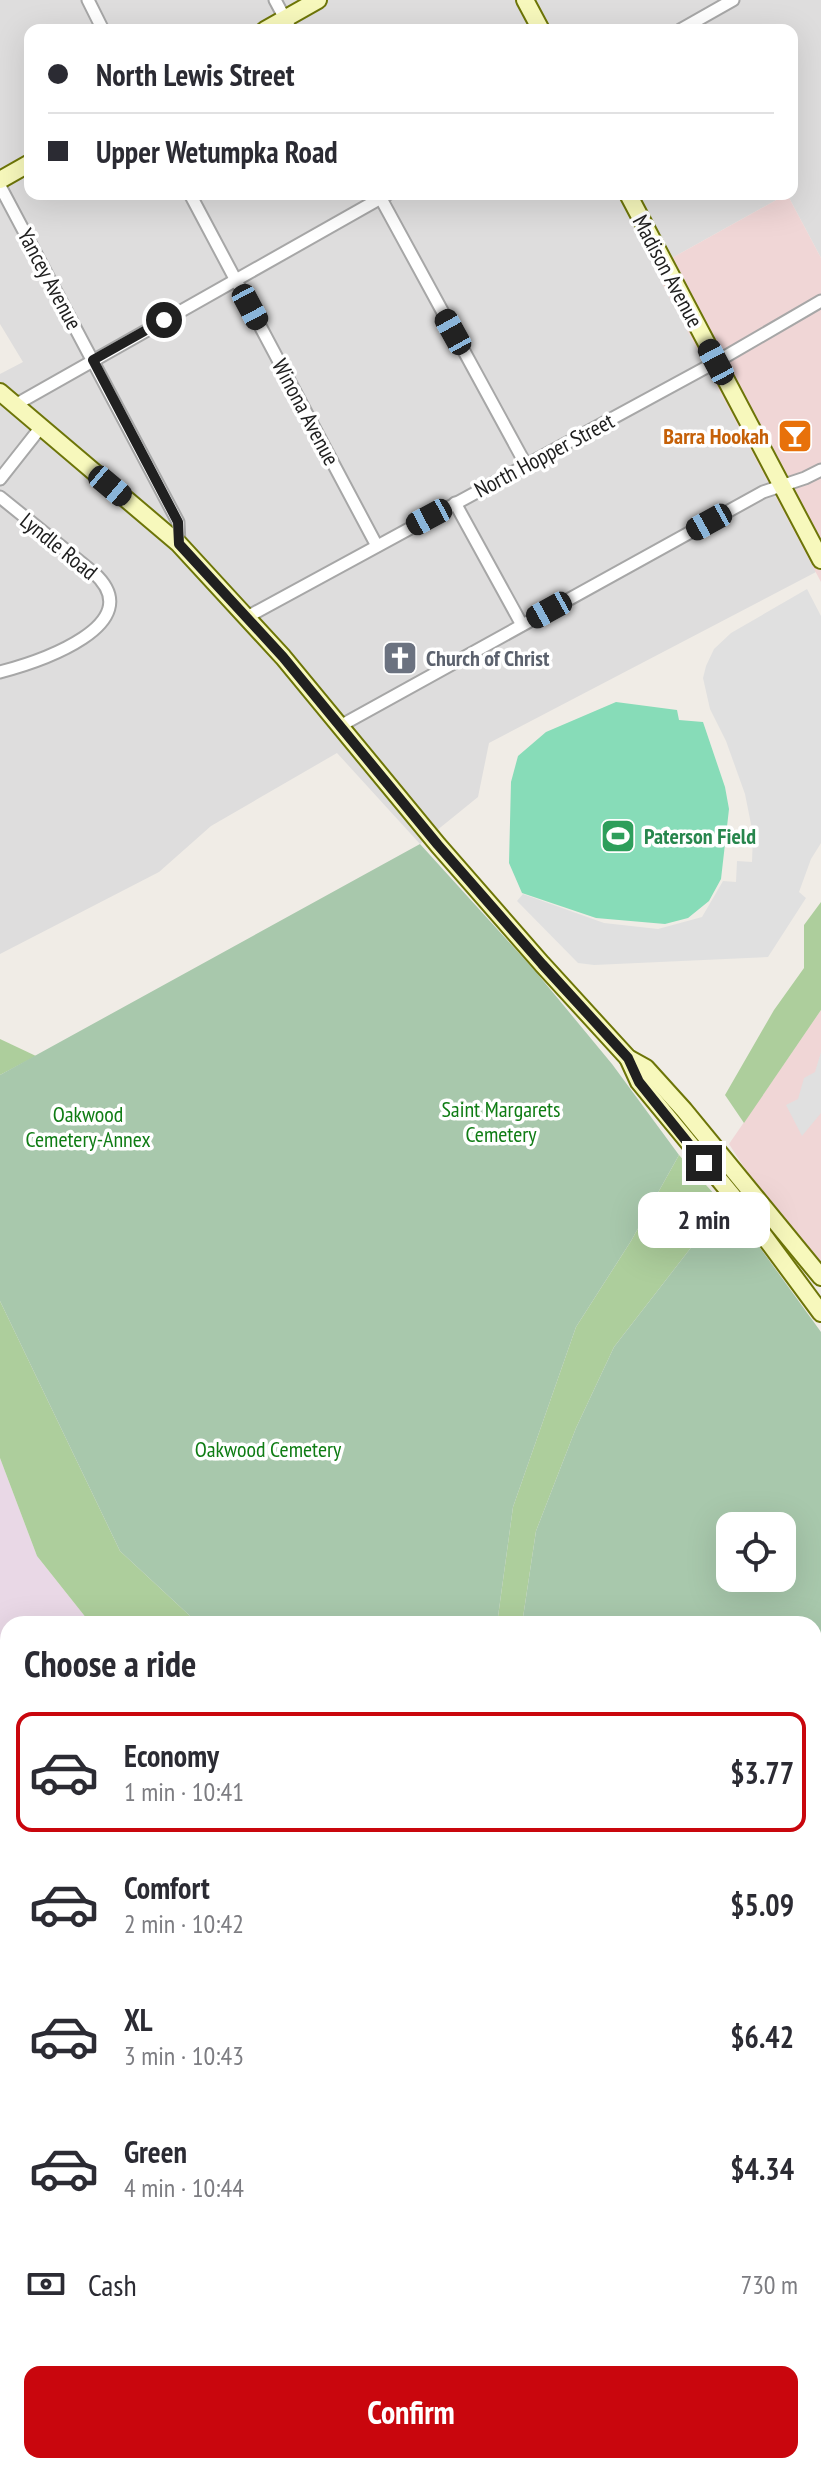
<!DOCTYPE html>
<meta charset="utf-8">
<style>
body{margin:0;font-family:"PT Sans Narrow",sans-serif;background:#f2f2f3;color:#2b2b33;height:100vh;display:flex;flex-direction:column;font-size:30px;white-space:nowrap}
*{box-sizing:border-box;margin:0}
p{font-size:26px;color:#7c7c81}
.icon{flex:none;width:44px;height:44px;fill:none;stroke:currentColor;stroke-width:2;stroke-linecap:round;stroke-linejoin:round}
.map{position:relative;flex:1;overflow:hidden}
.panel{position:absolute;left:0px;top:1616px;width:822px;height:858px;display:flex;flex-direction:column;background:#fff;border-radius:24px 24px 0 0;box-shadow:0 8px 32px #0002}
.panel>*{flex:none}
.hud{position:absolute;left:24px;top:24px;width:774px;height:176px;border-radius:16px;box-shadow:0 8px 32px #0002;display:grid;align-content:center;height:176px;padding:0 24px;background:#fff}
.buttons{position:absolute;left:716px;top:1512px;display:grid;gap:16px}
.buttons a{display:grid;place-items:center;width:80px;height:80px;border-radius:16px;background:#fff;box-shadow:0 8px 32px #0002;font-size:40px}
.end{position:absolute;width:36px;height:36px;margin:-18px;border:10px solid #202020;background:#fff;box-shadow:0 0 0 4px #fff}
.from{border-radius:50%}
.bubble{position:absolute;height:56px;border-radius:16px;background:#fff;box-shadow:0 8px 32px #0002;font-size:26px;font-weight:700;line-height:56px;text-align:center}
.car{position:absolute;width:24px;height:48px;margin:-24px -12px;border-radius:10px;box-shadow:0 0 6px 2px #0007;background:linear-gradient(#222 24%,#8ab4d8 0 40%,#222 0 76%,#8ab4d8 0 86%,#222 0)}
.hud b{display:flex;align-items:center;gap:28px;height:76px;font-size:30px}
.hud b+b{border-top:2px solid #e1e1e2}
.hud i{width:20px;height:20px;background:#2b2b33}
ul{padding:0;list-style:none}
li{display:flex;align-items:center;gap:24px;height:120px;margin:0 16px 12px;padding:0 8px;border:4px solid transparent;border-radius:16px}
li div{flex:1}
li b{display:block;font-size:30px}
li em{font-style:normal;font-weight:700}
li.selected{border-color:#c9060d}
li>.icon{width:72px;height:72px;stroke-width:1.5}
h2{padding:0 24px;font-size:36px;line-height:96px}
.pay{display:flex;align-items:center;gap:20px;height:88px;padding:0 24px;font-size:30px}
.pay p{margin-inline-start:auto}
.primary-button{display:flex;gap:16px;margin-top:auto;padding:16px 24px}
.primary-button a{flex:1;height:92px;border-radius:16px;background:#c9060d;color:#fff;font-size:32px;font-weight:700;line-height:92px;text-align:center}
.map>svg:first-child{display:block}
</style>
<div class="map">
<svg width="821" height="2473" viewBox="0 0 821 2473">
<rect width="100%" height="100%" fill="#f0ece6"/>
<g fill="#dedddd" fill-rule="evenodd">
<path d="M0 0H821V258L787 194 654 268 816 572 489 743 478 797 420 844 337 753 211 826 159 872 0 954V374L23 362 0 324ZM30 30H792V194H30Z"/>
<path d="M821 1847V2345L814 2348V1851Z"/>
</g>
<g fill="#f0d6d6">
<path d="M787 194 821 258V582L654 268Z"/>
<path d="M821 1010V1286L729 1144Z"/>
</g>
<path fill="#e9d8e6" d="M0 1458 37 1556 91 1624H8V2466H814V2448L821 2456V2473H0Z"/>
<g fill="#adce9c">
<path d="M821 902V1010L744 1123 725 1095 774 1010 804 968V925Z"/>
<path d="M0 1039 36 1056 0 1075Z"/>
<path d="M679 1155 724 1205 614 1347 576 1428 536 1531 522 1624H497L513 1507 576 1327 631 1241Z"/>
<path d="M0 1301 120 1551 189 1615 194 1624H91L37 1556 0 1458Z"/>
</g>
<g fill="#a8c8ac" fill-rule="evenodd">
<path d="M420 844 536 972 612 1064 679 1155 631 1241 576 1327 513 1507 497 1624H194L189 1615 120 1551 0 1301V1075Z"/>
<path d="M724 1205 740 1220 821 1332V1847L814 1851V1624H522L536 1531 576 1428 614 1347ZM782 1526V1578H730V1526Z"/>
</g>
<path fill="#87dcb8" d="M616 702 677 710 679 720 703 722 725 787 729 809 721 879 709 901 688 918 665 924 596 918 522 893 509 863 511 782 518 756 546 732Z"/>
<g fill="#e0e0e0">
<path d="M807 589 821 616V843L811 859 799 892 806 898 768 957 594 965 578 963 517 901 523 894 604 923 658 929 702 917 723 881 736 882 737 861 752 862 753 834 745 794 726 741 710 709 703 678 706 666 714 649 731 633Z"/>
<path d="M821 1052V1113L802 1136 786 1105 798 1099 804 1078 815 1072Z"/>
</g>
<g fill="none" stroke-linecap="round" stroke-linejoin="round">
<g stroke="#a7a7a7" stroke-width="15">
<g id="street">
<path d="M88 0 103 30"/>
<path d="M275 0 291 30"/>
<path d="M680 30 733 0"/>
<path d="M0 186 178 522 179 544"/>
<path d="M190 194 377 546"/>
<path d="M379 195 526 465"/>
<path d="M15 405 388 194"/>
<path d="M0 479 41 427"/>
<path d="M0 497 94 573C151 625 38 662 0 672"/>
<path d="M455 503 522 625"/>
<path d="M247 617 716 362 821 301"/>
<path d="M340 726 763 492 805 478 821 470"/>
<path d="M814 1975 821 1971"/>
<path d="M814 1995 821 2008"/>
<path d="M814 2135 821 2131"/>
<path d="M814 2206 821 2219"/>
<path d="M814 2458 821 2467"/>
</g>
</g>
<g stroke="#6d7508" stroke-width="20">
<g id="secondary">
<path d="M525 0 541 30"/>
<path d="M265 30 318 0"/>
<path d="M0 180 30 163"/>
<path d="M628 194 821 560"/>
<path d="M0 392 179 544 283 657 438 845 542 964 628 1058 646 1068 684 1110 821 1277"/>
<path d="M628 1058 639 1082 750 1217 821 1313"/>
<path d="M814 1866 821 1862"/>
<path d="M0 2229 8 2226"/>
<path d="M714 2466 734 2473"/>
<path d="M401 2473 449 2466"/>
</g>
</g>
<use href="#street" stroke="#fff" stroke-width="11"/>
<use href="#secondary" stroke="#f7f8bc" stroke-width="16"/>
</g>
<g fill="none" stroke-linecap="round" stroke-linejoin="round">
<path stroke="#202020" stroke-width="10" d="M164 320 93 360 178 522 179 544 283 657 438 845 542 964 628 1058 639 1082 704 1163"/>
</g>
<defs>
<g id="bar-square" transform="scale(1.8)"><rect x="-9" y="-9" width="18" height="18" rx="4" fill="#e8710a" stroke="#fff"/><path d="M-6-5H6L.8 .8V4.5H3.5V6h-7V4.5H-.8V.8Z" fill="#fff"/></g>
<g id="church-square" transform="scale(1.8)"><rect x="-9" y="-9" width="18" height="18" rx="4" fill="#6b7280" stroke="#fff"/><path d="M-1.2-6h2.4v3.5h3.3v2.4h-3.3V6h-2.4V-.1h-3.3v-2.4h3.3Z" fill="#fff"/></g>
<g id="stadium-square" transform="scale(1.8)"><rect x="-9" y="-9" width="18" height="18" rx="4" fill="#2e9e5b" stroke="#fff"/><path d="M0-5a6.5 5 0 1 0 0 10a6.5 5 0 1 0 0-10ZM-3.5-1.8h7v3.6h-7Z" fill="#fff"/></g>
</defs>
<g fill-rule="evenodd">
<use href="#bar-square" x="795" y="436"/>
<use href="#church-square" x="400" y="658"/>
<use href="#stadium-square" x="618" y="836"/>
</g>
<g text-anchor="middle" stroke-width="7" stroke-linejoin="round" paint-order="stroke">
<g font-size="22" fill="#202020" stroke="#fff">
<text transform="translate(668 271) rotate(62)" y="8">Madison Avenue</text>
<text transform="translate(50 279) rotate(62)" y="8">Yancey Avenue</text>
<text transform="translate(306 412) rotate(62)" y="8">Winona Avenue</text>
<text transform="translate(544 455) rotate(-28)" y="8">North Hopper Street</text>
<text transform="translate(59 546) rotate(39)" y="8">Lyndle Road</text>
</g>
<g font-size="22" font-weight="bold" fill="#c56008" stroke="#fff" text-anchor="end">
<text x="769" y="444">Barra Hookah</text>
</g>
<g font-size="22" font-weight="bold" fill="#5b616d" stroke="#fff" text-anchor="start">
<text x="426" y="666">Church of Christ</text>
</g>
<g font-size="22" font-weight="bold" fill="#27864d" stroke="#fff" text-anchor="start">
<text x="644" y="844">Paterson Field</text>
</g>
<g font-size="22" fill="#0f7c14" stroke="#fff">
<text x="501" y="1117">Saint Margarets<tspan x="501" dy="25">Cemetery</tspan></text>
<text x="88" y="1122">Oakwood<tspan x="88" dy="25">Cemetery-Annex</tspan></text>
<text x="268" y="1457">Oakwood Cemetery</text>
</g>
</g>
</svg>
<div class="buttons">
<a><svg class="icon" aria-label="locate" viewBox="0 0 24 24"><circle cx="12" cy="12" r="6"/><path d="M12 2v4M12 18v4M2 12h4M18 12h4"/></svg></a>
</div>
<i class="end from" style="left:164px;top:320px"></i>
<i class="end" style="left:704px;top:1163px"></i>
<div class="bubble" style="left:638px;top:1192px;width:132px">2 min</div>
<i class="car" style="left:250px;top:307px;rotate:152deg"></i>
<i class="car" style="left:453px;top:332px;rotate:331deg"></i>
<i class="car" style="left:716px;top:362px;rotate:332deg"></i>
<i class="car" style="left:110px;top:486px;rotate:130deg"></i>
<i class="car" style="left:429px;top:517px;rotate:242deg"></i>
<i class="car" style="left:709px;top:522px;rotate:241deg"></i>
<i class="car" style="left:549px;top:610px;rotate:241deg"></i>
<div class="hud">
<b><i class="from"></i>North Lewis Street</b>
<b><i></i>Upper Wetumpka Road</b>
</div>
<section class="panel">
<h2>Choose a ride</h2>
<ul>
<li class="selected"><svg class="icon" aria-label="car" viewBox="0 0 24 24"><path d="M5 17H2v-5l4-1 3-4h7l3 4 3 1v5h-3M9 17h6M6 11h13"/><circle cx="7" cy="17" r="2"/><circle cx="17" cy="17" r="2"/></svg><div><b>Economy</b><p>1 min · 10:41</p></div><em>$3.77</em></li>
<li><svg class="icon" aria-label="car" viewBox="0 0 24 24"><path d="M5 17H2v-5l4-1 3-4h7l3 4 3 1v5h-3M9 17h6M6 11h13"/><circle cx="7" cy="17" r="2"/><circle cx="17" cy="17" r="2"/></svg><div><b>Comfort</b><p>2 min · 10:42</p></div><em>$5.09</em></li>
<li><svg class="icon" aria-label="car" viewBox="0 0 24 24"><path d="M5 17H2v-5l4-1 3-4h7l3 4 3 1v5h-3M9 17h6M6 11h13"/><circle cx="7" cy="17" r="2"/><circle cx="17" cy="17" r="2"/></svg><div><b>XL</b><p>3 min · 10:43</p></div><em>$6.42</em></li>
<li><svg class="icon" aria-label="car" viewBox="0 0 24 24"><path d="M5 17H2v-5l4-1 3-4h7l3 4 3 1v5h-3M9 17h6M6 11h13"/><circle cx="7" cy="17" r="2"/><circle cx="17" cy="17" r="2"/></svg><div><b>Green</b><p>4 min · 10:44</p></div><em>$4.34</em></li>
</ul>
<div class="pay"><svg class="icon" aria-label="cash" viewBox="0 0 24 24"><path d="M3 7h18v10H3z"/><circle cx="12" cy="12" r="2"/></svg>Cash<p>730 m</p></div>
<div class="primary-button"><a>Confirm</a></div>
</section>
</div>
